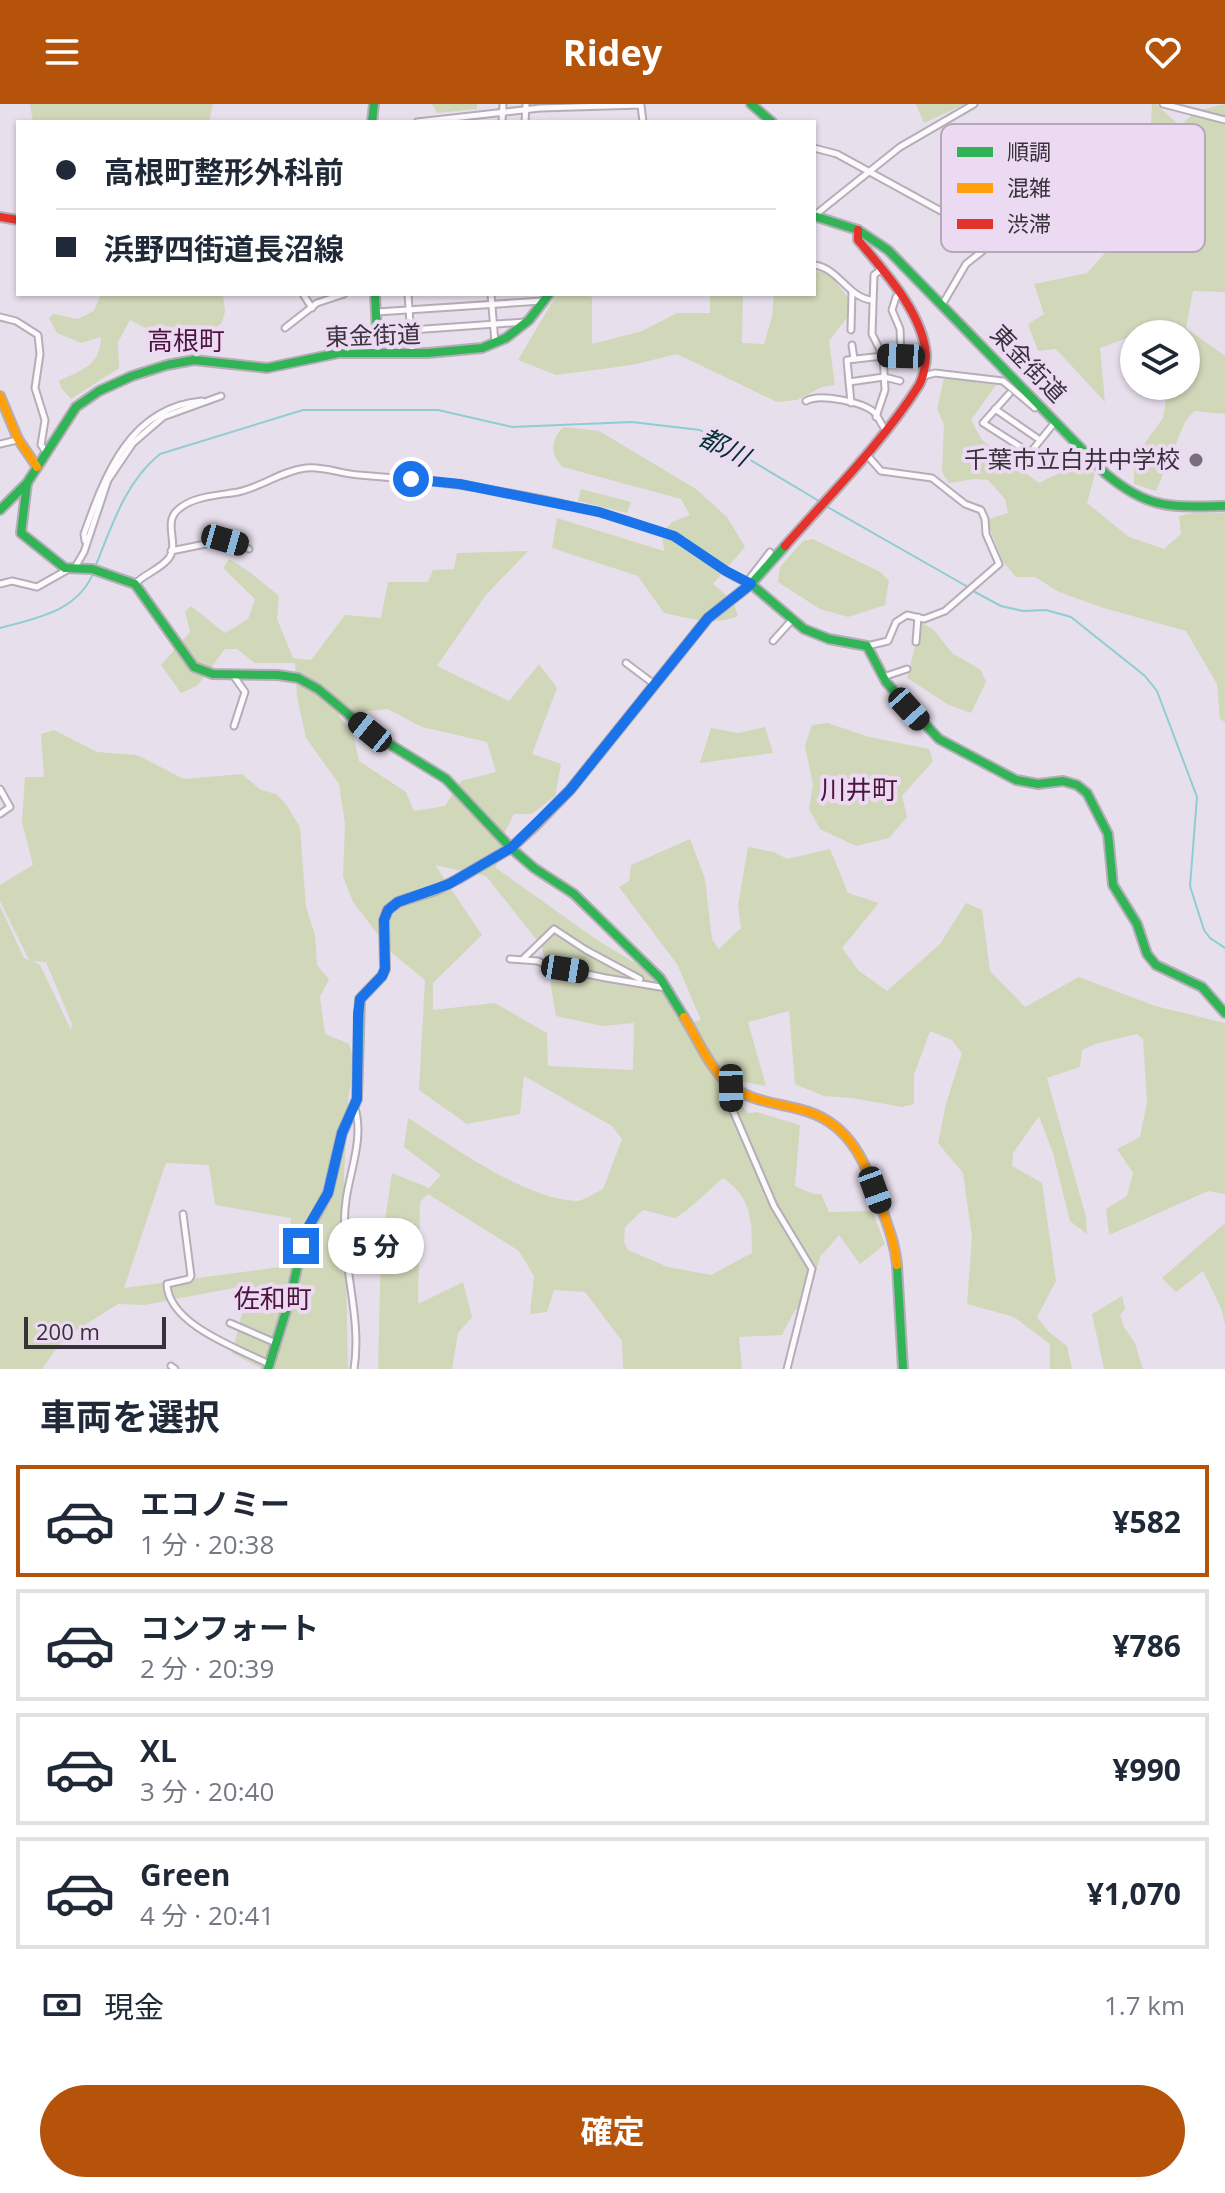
<!DOCTYPE html>
<html lang="ja">
<meta charset="utf-8">
<style>
body{margin:0;font-family:"Open Sans","Noto Sans JP",sans-serif;background:#f2f2f3;color:#1f2937;height:100vh;display:flex;flex-direction:column;font-size:30px;white-space:nowrap}
*{box-sizing:border-box;margin:0}
p{font-size:26px;color:#747a83}
.icon{flex:none;width:44px;height:44px;fill:none;stroke:currentColor;stroke-width:2;stroke-linecap:round;stroke-linejoin:round}
.map{position:relative;height:1265px;overflow:hidden}
.sheet{display:flex;flex-direction:column;background:#fff;flex:1}
.sheet>*{flex:none}
.hud{position:absolute;left:16px;top:16px;width:800px;height:176px;border-radius:0px;box-shadow:0 2px 6px #0004;display:grid;align-content:center;height:176px;padding:0 40px;background:#fff}
.tools{position:absolute;left:1120px;top:216px;display:grid;gap:16px}
.tools a{display:grid;place-items:center;width:80px;height:80px;border-radius:50%;background:#fff;box-shadow:0 2px 6px #0004;font-size:40px}
.scale{position:absolute;left:24px;bottom:20px;width:142px;box-sizing:border-box;padding-left:8px;border:4px solid #38323b;border-top:0;font-size:22px;line-height:28px;white-space:nowrap;color:#38323b;-webkit-text-stroke:6px #ebdaf1;paint-order:stroke}
.end{position:absolute;width:36px;height:36px;margin:-18px;border:10px solid #1a73e8;background:#fff;box-shadow:0 0 0 4px #fff}
.from{border-radius:50%}
.bubble{position:absolute;height:56px;border-radius:28px;background:#fff;box-shadow:0 2px 6px #0004;font-size:26px;font-weight:700;line-height:56px;text-align:center}
.car{position:absolute;width:24px;height:48px;margin:-24px -12px;border-radius:10px;box-shadow:0 0 6px 2px #0007;background:linear-gradient(#222 24%,#8ab4d8 0 40%,#222 0 76%,#8ab4d8 0 86%,#222 0)}
.hud b{display:flex;align-items:center;gap:28px;height:76px;font-size:30px}
.hud b+b{border-top:2px solid #e0e1e3}
.hud i{width:20px;height:20px;background:#1f2937}
ul{padding:0;list-style:none}
li{display:flex;align-items:center;gap:24px;height:112px;margin:0 16px 12px;padding:0 24px;border:4px solid #e0e1e3;border-radius:0px}
li div{flex:1}
li b{display:block;font-size:30px}
li em{font-style:normal;font-weight:700}
li.on{border-color:#b45309}
li>.icon{width:72px;height:72px;stroke-width:1.5}
h2{padding:0 40px;font-size:36px;line-height:96px}
.pay{display:flex;align-items:center;gap:20px;height:88px;padding:0 40px;font-size:30px}
.pay p{margin-inline-start:auto}
.button{display:flex;gap:16px;margin-top:auto;padding:16px 40px}
.button a{flex:1;height:92px;border-radius:48px;background:#b45309;color:#fff;font-size:32px;font-weight:700;line-height:92px;text-align:center}
header{display:flex;justify-content:space-between;align-items:center;height:104px;padding:0 40px;background:#b45309;color:#fff;font-size:36px;font-weight:700}
.map>svg:first-child{display:block}
</style>
<header><svg class="icon" aria-label="menu" viewBox="0 0 24 24"><path d="M4 6h16M4 12h16M4 18h16"/></svg>Ridey<svg class="icon" aria-label="heart" viewBox="0 0 24 24"><path d="M12 20l-8-8c-3-5 5-10 8-4 3-6 11-1 8 4z"/></svg></header>
<div class="map">
<svg width="1225" height="1265" viewBox="0 0 1225 1265">
<rect width="100%" height="100%" fill="#e8dfec"/>
<g fill="#d1d7b9" fill-rule="evenodd">
<path d="M30 0H213L209 18H33Z"/>
<path d="M432 0H477V5L437 9Z"/>
<path d="M916 0H965L924 19Z"/>
<path d="M1152 0H1156L1180 22 1196 7 1225 0V188L1193 187 1186 224 1225 252V310L1194 307 1185 318 1156 387 1134 380V354L1163 314 1168 282H1186V230H1134V241L1127 234 1100 244 1105 298 1056 245 1038 247 1028 220 1044 210 1034 180 1087 169 1117 136 1082 103 1095 66 1107 45 1133 48 1150 40Z"/>
<path d="M814 167 828 168 850 196 848 212 829 237 835 281 822 283 797 296 777 298 677 250 632 261 556 271 518 256 557 190H589L592 194V240L642 227 677 209H710V190H743L742 239 764 240 772 213 774 190H814Z"/>
<path d="M101 190H223L225 208 221 220 192 238 167 235 130 216 118 238 119 264 71 295 61 284 59 277C83 265 100 262 101 233L81 239 57 229 49 214 53 210 78 215 94 207Z"/>
<path d="M944 274 996 281 971 316 982 336 1039 379 1081 358 1095 370 1087 399 1129 433 1164 445 1181 430 1179 412 1193 409H1225V618L1220 615 1217 580 1186 527 1104 504 1059 488 1035 473H1016L1004 459 986 416 1008 409 1005 395 988 376 974 375 949 379 942 368 944 320 937 305Z"/>
<path d="M564 323 599 327 696 385 727 413 745 443 713 480 733 497 738 512C716 522 687 514 664 509L638 472 552 444 557 414 664 447 662 429 672 418 690 411 681 395 563 363C550 351 550 335 564 323Z"/>
<path d="M581 385 631 398 627 409 578 397Z"/>
<path d="M813 435 880 468 889 476 885 501 848 513 820 505 778 478 780 463 803 437Z"/>
<path d="M528 447 485 492 437 562 509 597 539 560 557 584 532 650 561 660 555 692 532 710H514L503 732 496 764 597 836 637 860 674 895 682 921 701 916 677 860 619 783 629 777 631 761 690 735 705 775 712 835 719 845 741 824 738 801 748 743 774 748 787 755 830 745 848 789 879 799 842 844 859 867 887 887 940 840 966 799 982 806 990 867 1025 903 1079 873 1155 902 1225 919V1090L1208 1087 1109 1131 1106 1105 1127 1092 1133 1069 1117 1045 1140 1033 1147 998 1143 935 1137 930 1095 940 1082 946 1080 963 1047 974 1086 1113 1087 1130 1070 1117 1053 1049 1039 1012 1013 1049 1012 1062 1042 1079 1056 1177 1037 1213 1049 1228 1067 1242 1072 1265H1050V1240L1014 1213 967 1200 972 1133 963 1069 938 1039 946 1000 962 949 952 936 930 927 914 971V1000L902 1003 852 994 824 992 795 980 789 907 748 918 766 982 739 977 729 986 748 1009 756 1008 800 1021 795 1082 813 1090H821L829 1108 872 1107 885 1140 860 1160 839 1131 820 1153 807 1199 795 1206 782 1231 739 1233 742 1265H623L622 1237 585 1188 554 1186 547 1208 530 1210 534 1172 519 1147 428 1090 420 1098 418 1200 463 1178 472 1213 458 1229 452 1265H378L381 1144 392 1069 429 1084 441 1071 404 1043 408 1014C452 1042 523 1094 575 1097 584 1097 595 1089 603 1085L622 1035 612 1022 524 972 520 1010 467 1020 419 986 425 876 393 850 353 798 343 773 345 720 339 680 306 634 297 593 295 559H255L237 545H225L197 582 181 589 161 561 190 528 185 507 191 502 225 529 248 515 255 495 223 464 229 455 247 466 279 492 277 515 293 554 311 556 345 511 381 514 388 478H428L433 466 454 465 457 449ZM388 605 422 623 487 638 496 668 461 677 445 702 414 707 406 688 359 657 353 629 338 611ZM435 761 486 772 540 840 551 869V883L556 912 602 922 634 919 633 966 548 962 547 929 495 899 433 906V879L482 831ZM723 1074C752 1094 752 1116 752 1149L711 1171 668 1163 628 1146 624 1138 625 1123 643 1106 675 1114 686 1107Z"/>
<path d="M921 519 933 525 952 549 981 566 986 578 971 609 949 601 907 574Z"/>
<path d="M828 619 869 633 929 645 933 657 902 692 907 713 889 734 856 742 820 725 809 705 813 680 805 642 812 621Z"/>
<path d="M765 623 773 649 700 659 711 624 738 629Z"/>
<path d="M54 626 97 648 137 651 184 675 242 670 261 686 276 690 286 700 300 723 306 803 315 831 317 861 329 875 320 893 325 930 349 940 354 956 348 997 344 1071 348 1265H262L232 1249 249 1181 144 1201 118 1200 63 1235 42 1265H0V802L24 854 29 856 0 797V781L33 761 22 718 25 673H44L41 630ZM32 857 46 858 72 920 71 926 40 861ZM166 1059 209 1061 215 1101 291 1114 287 1162 124 1184Z"/>
<path d="M1225 1119V1220L1221 1204 1203 1167 1176 1188 1162 1174Z"/>
<path d="M1122 1192 1125 1205 1120 1211 1124 1223 1135 1239 1143 1265H1104L1092 1210Z"/>
</g>
<g fill="none" stroke-linecap="round" stroke-linejoin="round">
<g stroke="#8ecdd1" stroke-width="2">
<path d="M824 401 968 483"/>
<path d="M96 461C112 421 126 377 160 350L303 306H438L512 323 632 318 700 326 819 397"/>
<path d="M973 487 1001 502 1023 507 1046 506 1071 513 1145 572 1157 587 1197 693 1190 782 1204 826 1210 834 1225 844"/>
<path d="M0 524C37 514 79 507 94 467"/>
</g>
<g stroke="#b5aeb8" stroke-width="9">
<g id="street">
<path d="M1163 0 1225 16"/>
<path d="M417 18 540 4 641 1 643 18"/>
<path d="M502 18 503 0"/>
<path d="M525 18 526 0"/>
<path d="M814 44 837 50 961 118 985 145 966 160 942 201"/>
<path d="M815 111 900 43 974 0"/>
<path d="M814 161C839 164 848 194 872 196"/>
<path d="M303 190 312 204"/>
<path d="M408 190 412 249"/>
<path d="M491 190 495 239"/>
<path d="M377 208 542 197"/>
<path d="M0 213 16 217 38 231 40 250 35 284 45 316 41 341 46 348"/>
<path d="M285 224 317 199 344 190"/>
<path d="M411 226 525 218"/>
<path d="M851 226 852 187"/>
<path d="M852 241 854 255"/>
<path d="M901 252 900 225 892 206 896 193 901 190"/>
<path d="M924 272 935 269 1003 277 1035 304"/>
<path d="M849 278 884 273 900 277"/>
<path d="M1009 290 983 319 1030 349 1055 318"/>
<path d="M806 297C819 289 864 298 875 309 879 314 881 321 886 326"/>
<path d="M851 299 847 256 883 252 925 254"/>
<path d="M995 305 1040 336"/>
<path d="M876 313 885 286 883 252 872 230 874 171 883 164"/>
<path d="M0 340 17 336"/>
<path d="M867 351 881 367 932 374 965 400 981 406 985 415 986 430 999 460 945 507 924 515 907 511 896 518 888 537 867 542"/>
<path d="M85 437 84 430C105 371 130 303 202 297"/>
<path d="M171 447 225 436 249 445"/>
<path d="M74 465 84 448 108 376 133 339 163 313 221 292"/>
<path d="M746 479 770 448"/>
<path d="M0 480 12 477 37 483 67 466"/>
<path d="M135 480C144 470 161 465 169 454 180 438 161 418 180 404 195 392 220 391 238 388 262 383 281 367 306 364 324 362 341 370 359 371 462 379 564 393 662 428 694 439 718 469 750 480"/>
<path d="M773 537 791 517"/>
<path d="M916 538 918 513"/>
<path d="M626 559 654 580"/>
<path d="M233 571 245 588 234 622"/>
<path d="M883 573 907 565"/>
<path d="M0 685 10 703 0 710"/>
<path d="M510 855 538 857 548 862 606 874 666 884"/>
<path d="M523 855 554 825 586 846 640 875"/>
<path d="M731 984V1002L774 1102 812 1165 787 1265"/>
<path d="M183 1110 191 1172 189 1175 167 1180C168 1220 237 1244 269 1260"/>
<path d="M230 1219 276 1239"/>
<path d="M171 1262 175 1265"/>
<path d="M354 1265C363 1211 338 1151 346 1096 350 1067 364 1034 355 1004"/>
</g>
</g>
<g stroke="#b5aeb8" stroke-width="12">
<g id="fast">
<path d="M751 0 772 18"/>
<path d="M372 18 374 0"/>
<path d="M814 112 858 126 888 146 1106 370C1149 406 1172 403 1225 402"/>
<path d="M375 190 378 248"/>
<path d="M27 379 21 429 65 464 92 465 135 480 194 563 213 570 278 571 298 574 318 585 370 628 446 675 511 744 534 764 574 790 660 874 684 913"/>
<path d="M0 406 27 379 76 303 99 287 132 272 167 261 194 256 267 264 339 249H428L482 244 506 234 529 216 549 190"/>
<path d="M751 480 804 525 829 535 867 542 886 578 939 635 1016 676 1038 680 1063 677 1077 681 1087 689 1108 730 1113 781 1137 820 1147 850 1156 861 1202 883 1225 909"/>
<path d="M897 1161 903 1265"/>
<path d="M268 1265 291 1191 304 1133 328 1089 342 1029 357 995 360 895 382 872 385 865 384 816 388 806 398 798 436 786 458 775 511 744 535 722 570 686 708 514 751 480 785 442"/>
</g>
</g>
<g stroke="#b5aeb8" stroke-width="12">
<g id="slow">
<path d="M0 292 18 335 37 363"/>
<path d="M684 913C697 934 709 963 728 980 751 999 782 999 809 1008 853 1023 866 1062 881 1102 888 1122 895 1140 897 1161"/>
</g>
</g>
<g stroke="#b5aeb8" stroke-width="12">
<g id="jam">
<path d="M0 113 18 116"/>
<path d="M785 442C829 392 884 337 919 281 923 274 926 260 926 251 923 209 884 167 858 136V126"/>
</g>
</g>
<use href="#street" stroke="#fcfafc" stroke-width="5"/>
<use href="#fast" stroke="#30b455" stroke-width="8"/>
<use href="#slow" stroke="#ff9f0a" stroke-width="8"/>
<use href="#jam" stroke="#e5322d" stroke-width="8"/>
</g>
<g fill="none" stroke-linecap="round" stroke-linejoin="round">
<path stroke="#1a73e8" stroke-width="10" d="M301 1142 307 1125 328 1089 342 1029 357 995 358 910 360 895 382 872 385 865 384 816 388 806 398 798 449 780 511 744 570 686 708 514 751 480 726 467 674 432 599 408 460 380 411 375"/>
</g>
<circle fill="#766f79" stroke="#ebdaf1" stroke-width="3" cx="1196" cy="356" r="8"/>
<g text-anchor="middle" stroke-width="8" stroke-linejoin="round" paint-order="stroke">
<g font-size="24" fill="#38323b" stroke="#ebdaf1">
<text transform="translate(373 232) rotate(-2)" y="8">東金街道</text>
<text transform="translate(1028 260) rotate(46)" y="8">東金街道</text>
</g>
<g font-size="24" fill="#38323b" stroke="#ebdaf1" text-anchor="end">
<text x="1180" y="364">千葉市立白井中学校</text>
</g>
<g font-size="26" fill="#4c143e" stroke="#ebdaf1">
<text x="186" y="246">高根町</text>
<text x="859" y="695">川井町</text>
<text x="273" y="1204">佐和町</text>
</g>
<g font-size="26" font-style="italic" fill="#023132" stroke="#ebdaf1">
<text transform="translate(724 343) rotate(27)" y="9">都川</text>
</g>
</g>
<rect x="941" y="20" width="264" height="128" rx="12" fill="#ebdaf1" stroke="#b5a8ba" stroke-width="2"/>
<rect x="957" y="43" width="36" height="10" fill="#30b455"/>
<rect x="957" y="79" width="36" height="10" fill="#ff9f0a"/>
<rect x="957" y="115" width="36" height="10" fill="#e5322d"/>
<g font-size="22" fill="#38323b">
<text x="1007" y="56">順調</text>
<text x="1007" y="92">混雑</text>
<text x="1007" y="128">渋滞</text>
</g>
</svg>
<div class="tools">
<a><svg class="icon" aria-label="layers" viewBox="0 0 24 24"><path d="M12 4l9 5-9 5-9-5zM3 14l9 5 9-5"/></svg></a>
</div>
<div class="scale">200 m</div>
<i class="end from" style="left:411px;top:375px"></i>
<i class="end" style="left:301px;top:1142px"></i>
<div class="bubble" style="left:328px;top:1114px;width:96px">5 分</div>
<i class="car" style="left:901px;top:252px;rotate:272deg"></i>
<i class="car" style="left:225px;top:436px;rotate:106deg"></i>
<i class="car" style="left:909px;top:605px;rotate:138deg"></i>
<i class="car" style="left:370px;top:628px;rotate:309deg"></i>
<i class="car" style="left:565px;top:865px;rotate:99deg"></i>
<i class="car" style="left:731px;top:984px;rotate:179deg"></i>
<i class="car" style="left:875px;top:1086px;rotate:160deg"></i>
<div class="hud">
<b><i class="from"></i>高根町整形外科前</b>
<b><i></i>浜野四街道長沼線</b>
</div>
</div>
<section class="sheet">
<h2>車両を選択</h2>
<ul>
<li class="on"><svg class="icon" aria-label="car" viewBox="0 0 24 24"><path d="M5 17H2v-5l4-1 3-4h7l3 4 3 1v5h-3M9 17h6M6 11h13"/><circle cx="7" cy="17" r="2"/><circle cx="17" cy="17" r="2"/></svg><div><b>エコノミー</b><p>1 分 · 20:38</p></div><em>¥582</em></li>
<li><svg class="icon" aria-label="car" viewBox="0 0 24 24"><path d="M5 17H2v-5l4-1 3-4h7l3 4 3 1v5h-3M9 17h6M6 11h13"/><circle cx="7" cy="17" r="2"/><circle cx="17" cy="17" r="2"/></svg><div><b>コンフォート</b><p>2 分 · 20:39</p></div><em>¥786</em></li>
<li><svg class="icon" aria-label="car" viewBox="0 0 24 24"><path d="M5 17H2v-5l4-1 3-4h7l3 4 3 1v5h-3M9 17h6M6 11h13"/><circle cx="7" cy="17" r="2"/><circle cx="17" cy="17" r="2"/></svg><div><b>XL</b><p>3 分 · 20:40</p></div><em>¥990</em></li>
<li><svg class="icon" aria-label="car" viewBox="0 0 24 24"><path d="M5 17H2v-5l4-1 3-4h7l3 4 3 1v5h-3M9 17h6M6 11h13"/><circle cx="7" cy="17" r="2"/><circle cx="17" cy="17" r="2"/></svg><div><b>Green</b><p>4 分 · 20:41</p></div><em>¥1,070</em></li>
</ul>
<div class="pay"><svg class="icon" aria-label="cash" viewBox="0 0 24 24"><path d="M3 7h18v10H3z"/><circle cx="12" cy="12" r="2"/></svg>現金<p>1.7 km</p></div>
<div class="button"><a>確定</a></div>
</section>
